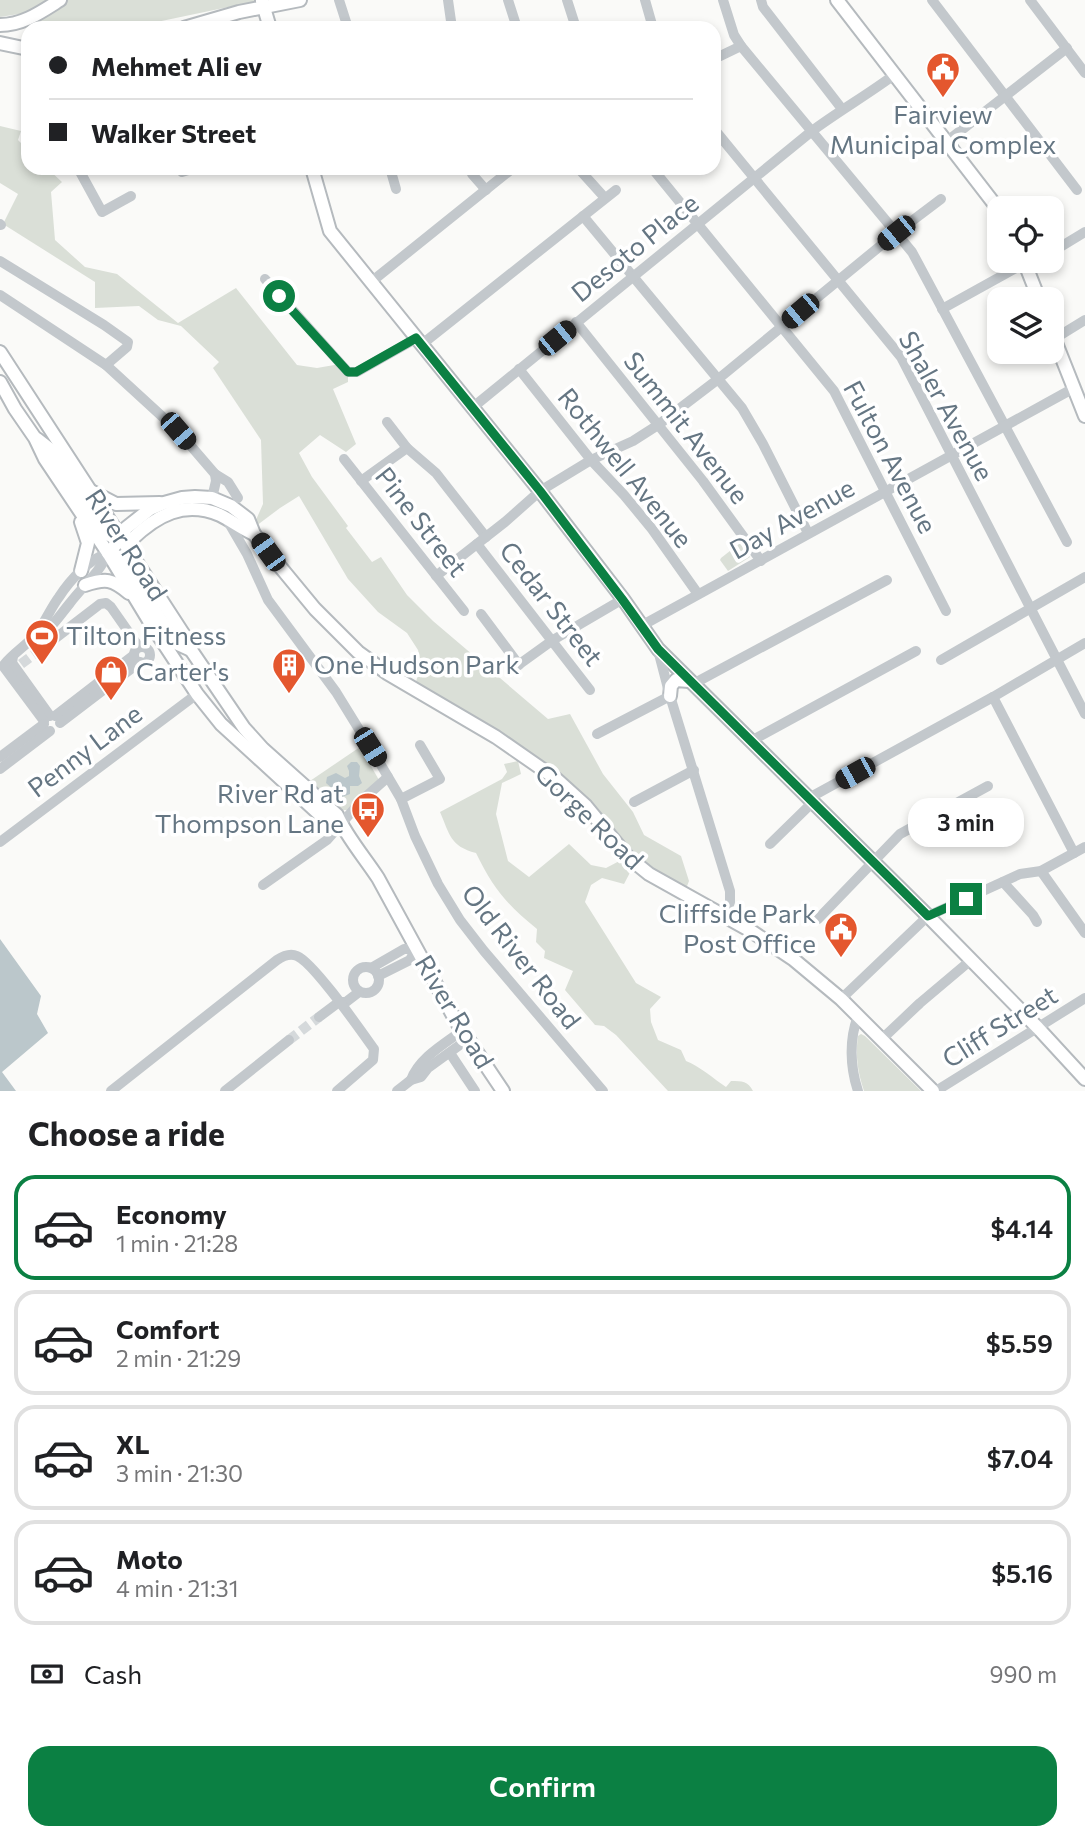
<!DOCTYPE html>
<meta charset="utf-8">
<style>
body{margin:0;font-family:Commissioner,sans-serif;background:#f6f6f6;color:#202124;height:100vh;display:flex;flex-direction:column;font-size:26px;white-space:nowrap}
*{box-sizing:border-box;margin:0}
p{font-size:23px;color:#757577}
.icon{flex:none;width:38px;height:38px;fill:none;stroke:currentColor;stroke-width:2;stroke-linecap:round;stroke-linejoin:round}
.map{position:relative;height:1091px;overflow:hidden}
.drawer{display:flex;flex-direction:column;background:#fff;flex:1}
.drawer>*{flex:none}
.top-card{position:absolute;left:21px;top:21px;width:700px;height:154px;border-radius:21px;box-shadow:0 4px 10px #0003;display:grid;align-content:center;height:154px;padding:0 28px;background:#fff}
.buttons{position:absolute;left:987px;top:196px;display:grid;gap:14px}
.buttons a{display:grid;place-items:center;width:77px;height:77px;border-radius:14px;background:#fff;box-shadow:0 4px 10px #0003;font-size:35px}
.end{position:absolute;width:32px;height:32px;margin:-16px;border:9px solid #0b8043;background:#fff;box-shadow:0 0 0 4px #fff}
.from{border-radius:50%}
.bubble{position:absolute;height:49px;border-radius:21px;background:#fff;box-shadow:0 4px 10px #0003;font-size:23px;font-weight:600;line-height:49px;text-align:center}
.car{position:absolute;width:21px;height:42px;margin:-21px -10px;border-radius:9px;box-shadow:0 0 5px 2px #0007;background:linear-gradient(#222 24%,#8ab4d8 0 40%,#222 0 76%,#8ab4d8 0 86%,#222 0)}
.top-card b{display:flex;align-items:center;gap:24px;height:66px;font-size:26px}
.top-card b+b{border-top:2px solid #e0e0e0}
.top-card i{width:18px;height:18px;background:#202124}
ul{padding:0;list-style:none}
li{display:flex;align-items:center;gap:21px;height:105px;margin:0 14px 10px;padding:0 14px;border:4px solid #e0e0e0;border-radius:21px}
li div{flex:1}
li b{display:block;font-size:26px}
li em{font-style:normal;font-weight:600}
li.current{border-color:#0b8043}
li>.icon{width:63px;height:63px;stroke-width:1.5}
h2{padding:0 28px;font-size:32px;line-height:84px}
.pay{display:flex;align-items:center;gap:18px;height:77px;padding:0 28px;font-size:26px}
.pay p{margin-inline-start:auto}
.action{display:flex;gap:14px;margin-top:auto;padding:14px 28px}
.action a{flex:1;height:80px;border-radius:21px;background:#0b8043;color:#fff;font-size:28px;font-weight:600;line-height:80px;text-align:center}
.map>svg:first-child{display:block}
</style>
<div class="map">
<svg width="1085" height="1091" viewBox="0 0 1085 1091">
<rect width="100%" height="100%" fill="#fafaf8"/>
<g fill="#dadfd7">
<path d="M0 0H262L128 28H39L31 12 0 17Z"/>
<path d="M0 126 21 131 18 140 28 150V168H47L62 182 51 192 55 240 85 267 117 274 178 323 236 288 297 365 317 368 340 364 348 372V382L333 389 356 444 346 452 320 435 299 453 312 477 348 526 346 528 372 562 381 557 407 595 433 621 548 719 570 714 603 774 633 812 644 835 681 856 689 881 684 894 635 863 624 884 602 878 591 885 585 902 636 983 661 997 650 1009 651 1022 658 1040 681 1050 686 1061C698 1065 714 1079 726 1087L731 1081C742 1081 748 1081 753 1091H668L616 1035 604 1026 595 1025 565 990 573 971 544 958 545 951 536 942 537 929C507 905 493 888 476 853 450 846 450 835 440 812L502 779 507 772 504 764 518 761 521 774 502 783 496 814 508 861 529 877 569 844 591 865 606 868 627 857 571 791 414 689 421 664 418 650 407 633 378 612 348 579 299 496 280 508 252 529 263 504 261 440 213 368 219 362 181 326 158 320 139 306 95 308V282L3 224 18 194 0 183Z"/>
<path d="M740 543 750 557 728 571 720 560 721 558Z"/>
<path d="M360 747 379 780 348 810H337L307 783Z"/>
<path d="M861 1034 865 1036 921 1091H864C858 1073 855 1056 858 1036Z"/>
</g>
<g fill="#bbc7cb">
<path d="M351 762H357L360 766 359 776 362 783 358 786H350V794L342 797 326 783 327 777 336 773 345 778 349 776V771L347 766Z"/>
<path d="M0 939 41 996 37 1014 48 1033 2 1072 16 1091H0Z"/>
</g>
<g fill="none" stroke-linecap="round" stroke-linejoin="round">
<g stroke="#d5d9db" stroke-width="10" stroke-dasharray="10 5" stroke-linecap="butt">
<path d="M9 673 40 650"/>
<path d="M289 1040 319 1017"/>
</g>
<g stroke="#b5babe" stroke-width="16">
<g id="major">
<path d="M837 0 999 210"/>
<path d="M262 1 270 28"/>
<path d="M0 25C23 25 41 12 60 0"/>
<path d="M184 28 239 12 300 0"/>
<path d="M0 43 28 49"/>
<path d="M312 168 330 231 540 491 623 599 658 649 928 916 1038 1028 1085 1079"/>
<path d="M1024 261 1039 299"/>
<path d="M1052 333 1085 416"/>
<path d="M0 352 184 635 191 650 244 728 263 749 337 815C346 836 365 858 378 878L456 1021 503 1091"/>
<path d="M0 382 15 409 35 438 45 459 108 553 151 624 197 694 221 724 328 822 341 825"/>
<path d="M37 439 51 450 62 465 103 532 113 537 131 540C157 515 184 500 220 515 232 521 242 529 254 534"/>
<path d="M93 492 116 504 160 503"/>
<path d="M81 522 88 543 81 571"/>
<path d="M108 553 121 539 126 528 150 509 164 503 182 498 195 497 212 498 231 506 248 519 254 534 268 552 315 609 358 652 387 673 496 737 555 778 586 806 628 857 649 874 751 931 793 959 841 999 933 1091"/>
<path d="M115 555 122 560 172 637 178 644 191 650"/>
<path d="M85 585C106 578 112 579 129 593"/>
<path d="M670 696 671 686 676 680 689 681"/>
</g>
</g>
<g stroke="#c3c8cc" stroke-width="10">
<path d="M339 0 348 28"/>
<path d="M448 0 452 28"/>
<path d="M508 0 517 28"/>
<path d="M567 0 576 28"/>
<path d="M645 0 653 28"/>
<path d="M723 0 734 35 741 46 912 252 1067 542"/>
<path d="M761 0 763 7 842 109"/>
<path d="M932 0 1077 190"/>
<path d="M1030 0 1085 73"/>
<path d="M714 59 741 46"/>
<path d="M714 129 901 357 1085 714"/>
<path d="M946 142 1067 48"/>
<path d="M78 168 102 212 131 196"/>
<path d="M390 168 396 189"/>
<path d="M472 168V174L486 190"/>
<path d="M578 168 605 198"/>
<path d="M652 168 834 391 946 611"/>
<path d="M182 172 195 168"/>
<path d="M583 216 742 408 763 444 808 533"/>
<path d="M0 224 1 225"/>
<path d="M1052 252 1085 232"/>
<path d="M0 261 104 325 128 342 127 347 106 365"/>
<path d="M1026 267 1037 261"/>
<path d="M265 279 348 372H357L417 338"/>
<path d="M371 282 513 168"/>
<path d="M0 295 106 365 178 431 215 474 216 481 212 498"/>
<path d="M942 309 1025 263"/>
<path d="M576 322 703 481 761 561"/>
<path d="M1054 339 1085 320"/>
<path d="M421 345 616 190"/>
<path d="M519 369 591 460 624 495 652 529 698 594"/>
<path d="M472 408 812 131C839 111 867 95 894 75"/>
<path d="M387 422 407 448 436 473 486 537"/>
<path d="M344 459 464 611"/>
<path d="M215 474 228 482 238 498"/>
<path d="M361 481 407 448"/>
<path d="M226 518 247 554 268 600 336 692 381 765 401 799 415 836 438 884 460 920 484 951 603 1091"/>
<path d="M477 544 590 690"/>
<path d="M436 576 505 522 540 491 591 460 633 441 658 425 717 380 896 233 941 199"/>
<path d="M481 614 519 665"/>
<path d="M641 626 1074 388"/>
<path d="M35 640C53 627 57 619 70 603 83 586 100 572 108 553"/>
<circle cx="142" cy="655" r="8"/>
<path d="M40 650 100 604 106 603 111 607 139 647"/>
<path d="M658 650 670 696 730 891V902L725 915"/>
<path d="M13 656 12 663 50 716"/>
<path d="M941 660 1085 577"/>
<path d="M510 671 553 640 623 599"/>
<path d="M693 684 887 580"/>
<path d="M993 697 1074 853"/>
<path d="M55 716 134 655"/>
<path d="M44 721 3 666C12 654 26 646 35 635 45 623 50 609 59 597 70 580 89 559 108 553"/>
<path d="M60 723 140 662"/>
<path d="M597 734 670 696"/>
<path d="M751 741 916 651"/>
<path d="M0 757 44 724"/>
<path d="M0 769 50 731"/>
<path d="M809 798 993 697 1085 643"/>
<path d="M401 799 440 779 420 745"/>
<path d="M634 802 694 770"/>
<path d="M0 842 197 694"/>
<path d="M770 844 813 802"/>
<path d="M1041 871 1085 933"/>
<path d="M1003 882 1033 915 1037 922"/>
<path d="M263 885 327 840 362 800 388 777"/>
<path d="M818 919 900 834 988 786"/>
<circle cx="366" cy="980" r="13"/>
<path d="M371 968 404 949H416"/>
<path d="M378 976 410 960 416 949"/>
<path d="M841 999 928 916 1020 874 1041 871 1085 847"/>
<path d="M319 1017 339 1002H346L359 992"/>
<path d="M882 1039 920 1003 971 960"/>
<path d="M450 1053 475 1091"/>
<path d="M411 1080C419 1058 444 1044 463 1030"/>
<path d="M111 1091 277 960C283 956 290 953 297 956 314 963 361 1031 374 1049L373 1060 337 1091"/>
<path d="M225 1091 289 1040"/>
<path d="M397 1091 411 1080 421 1077 428 1068 468 1039"/>
<path d="M858 1091C850 1067 849 1039 858 1016"/>
<path d="M936 1091 1085 998"/>
</g>
<use href="#major" stroke="#fff" stroke-width="12"/>
</g>
<g fill="none" stroke-linecap="round" stroke-linejoin="round">
<path stroke="#0b8043" stroke-width="9" d="M279 296 348 372H356L416 338 540 491 622 599 658 649 928 916 966 899"/>
</g>
<defs>
<g id="civic-pin" transform="scale(1.75)"><path d="M0 17L-7.5 6A9.5 9.5 0 1 1 7.5 6Z" fill="#e4572e" stroke="#fff"/><path d="M-.6-6.5H3V-4.5H.6V-3L4-1V1h2V6H-6V1h2V-1L-.6-3ZM-1.2 2.5V6h2.4V2.5Z" fill="#fff"/></g>
<g id="stadium-pin" transform="scale(1.75)"><path d="M0 17L-7.5 6A9.5 9.5 0 1 1 7.5 6Z" fill="#e4572e" stroke="#fff"/><path d="M0-5a6.5 5 0 1 0 0 10a6.5 5 0 1 0 0-10ZM-3.5-1.8h7v3.6h-7Z" fill="#fff"/></g>
<g id="building-pin" transform="scale(1.75)"><path d="M0 17L-7.5 6A9.5 9.5 0 1 1 7.5 6Z" fill="#e4572e" stroke="#fff"/><path d="M-4-6H4V6H1V3H-1V6H-4ZM-2.5-4.3h1.7v1.8h-1.7ZM.8-4.3h1.7v1.8H.8ZM-2.5-1h1.7V.8h-1.7ZM.8-1h1.7V.8H.8Z" fill="#fff"/></g>
<g id="shop-pin" transform="scale(1.75)"><path d="M0 17L-7.5 6A9.5 9.5 0 1 1 7.5 6Z" fill="#e4572e" stroke="#fff"/><path d="M-5-2.5h2.3a2.7 3.5 0 0 1 5.4 0H5L5.5 6h-11ZM-1.5-2.5h3a1.5 2.3 0 0 0-3 0Z" fill="#fff"/></g>
<g id="bus-pin" transform="scale(1.75)"><path d="M0 17L-7.5 6A9.5 9.5 0 1 1 7.5 6Z" fill="#e4572e" stroke="#fff"/><path d="M-5-6H5V4H4V6H2V4H-2V6H-4V4H-5ZM-3.5-4V0h7V-4ZM-3.5 1.2v1.5H-2V1.2ZM2 1.2v1.5H3.5V1.2Z" fill="#fff"/></g>
</defs>
<g fill-rule="evenodd">
<use href="#civic-pin" x="943" y="69"/>
<use href="#stadium-pin" x="42" y="636"/>
<use href="#building-pin" x="289" y="665"/>
<use href="#shop-pin" x="111" y="672"/>
<use href="#bus-pin" x="368" y="809"/>
<use href="#civic-pin" x="841" y="929"/>
</g>
<g text-anchor="middle" stroke-width="7" stroke-linejoin="round" paint-order="stroke">
<g font-size="26" fill="#657683" stroke="#fff" text-anchor="start">
<text x="943" y="124" text-anchor="middle">Fairview<tspan x="943" dy="30">Municipal Complex</tspan></text>
<text x="66" y="645">Tilton Fitness</text>
<text x="314" y="674">One Hudson Park</text>
<text x="136" y="681">Carter's</text>
<text x="344" y="803" text-anchor="end">River Rd at<tspan x="344" dy="30">Thompson Lane</tspan></text>
<text x="816" y="923" text-anchor="end">Cliffside Park<tspan x="816" dy="30">Post Office</tspan></text>
</g>
<g font-size="26" fill="#657683" stroke="#fff">
<text transform="translate(635 248) rotate(-39)" y="9">Desoto Place</text>
<text transform="translate(946 406) rotate(61)" y="9">Shaler Avenue</text>
<text transform="translate(686 428) rotate(52)" y="9">Summit Avenue</text>
<text transform="translate(890 457) rotate(62)" y="9">Fulton Avenue</text>
<text transform="translate(625 468) rotate(51)" y="9">Rothwell Avenue</text>
<text transform="translate(792 519) rotate(-29)" y="9">Day Avenue</text>
<text transform="translate(421 522) rotate(52)" y="9">Pine Street</text>
<text transform="translate(126 545) rotate(57)" y="9">River Road</text>
<text transform="translate(551 604) rotate(52)" y="9">Cedar Street</text>
<text transform="translate(85 751) rotate(-37)" y="9">Penny Lane</text>
<text transform="translate(589 817) rotate(44)" y="9">Gorge Road</text>
<text transform="translate(521 957) rotate(52)" y="9">Old River Road</text>
<text transform="translate(454 1012) rotate(59)" y="9">River Road</text>
<text transform="translate(1000 1027) rotate(-32)" y="9">Cliff Street</text>
</g>
</g>
</svg>
<div class="buttons">
<a><svg class="icon" aria-label="locate" viewBox="0 0 24 24"><circle cx="12" cy="12" r="6"/><path d="M12 2v4M12 18v4M2 12h4M18 12h4"/></svg></a>
<a><svg class="icon" aria-label="layers" viewBox="0 0 24 24"><path d="M12 4l9 5-9 5-9-5zM3 14l9 5 9-5"/></svg></a>
</div>
<i class="end from" style="left:279px;top:296px"></i>
<i class="end" style="left:966px;top:899px"></i>
<div class="bubble" style="left:908px;top:798px;width:116px">3 min</div>
<i class="car" style="left:896px;top:233px;rotate:231deg"></i>
<i class="car" style="left:800px;top:311px;rotate:230deg"></i>
<i class="car" style="left:557px;top:338px;rotate:51deg"></i>
<i class="car" style="left:178px;top:431px;rotate:139deg"></i>
<i class="car" style="left:268px;top:552px;rotate:324deg"></i>
<i class="car" style="left:370px;top:747px;rotate:148deg"></i>
<i class="car" style="left:855px;top:773px;rotate:241deg"></i>
<div class="top-card">
<b><i class="from"></i>Mehmet Ali ev</b>
<b><i></i>Walker Street</b>
</div>
</div>
<section class="drawer">
<h2>Choose a ride</h2>
<ul>
<li class="current"><svg class="icon" aria-label="car" viewBox="0 0 24 24"><path d="M5 17H2v-5l4-1 3-4h7l3 4 3 1v5h-3M9 17h6M6 11h13"/><circle cx="7" cy="17" r="2"/><circle cx="17" cy="17" r="2"/></svg><div><b>Economy</b><p>1 min · 21:28</p></div><em>$4.14</em></li>
<li><svg class="icon" aria-label="car" viewBox="0 0 24 24"><path d="M5 17H2v-5l4-1 3-4h7l3 4 3 1v5h-3M9 17h6M6 11h13"/><circle cx="7" cy="17" r="2"/><circle cx="17" cy="17" r="2"/></svg><div><b>Comfort</b><p>2 min · 21:29</p></div><em>$5.59</em></li>
<li><svg class="icon" aria-label="car" viewBox="0 0 24 24"><path d="M5 17H2v-5l4-1 3-4h7l3 4 3 1v5h-3M9 17h6M6 11h13"/><circle cx="7" cy="17" r="2"/><circle cx="17" cy="17" r="2"/></svg><div><b>XL</b><p>3 min · 21:30</p></div><em>$7.04</em></li>
<li><svg class="icon" aria-label="car" viewBox="0 0 24 24"><path d="M5 17H2v-5l4-1 3-4h7l3 4 3 1v5h-3M9 17h6M6 11h13"/><circle cx="7" cy="17" r="2"/><circle cx="17" cy="17" r="2"/></svg><div><b>Moto</b><p>4 min · 21:31</p></div><em>$5.16</em></li>
</ul>
<div class="pay"><svg class="icon" aria-label="cash" viewBox="0 0 24 24"><path d="M3 7h18v10H3z"/><circle cx="12" cy="12" r="2"/></svg>Cash<p>990 m</p></div>
<div class="action"><a>Confirm</a></div>
</section>
